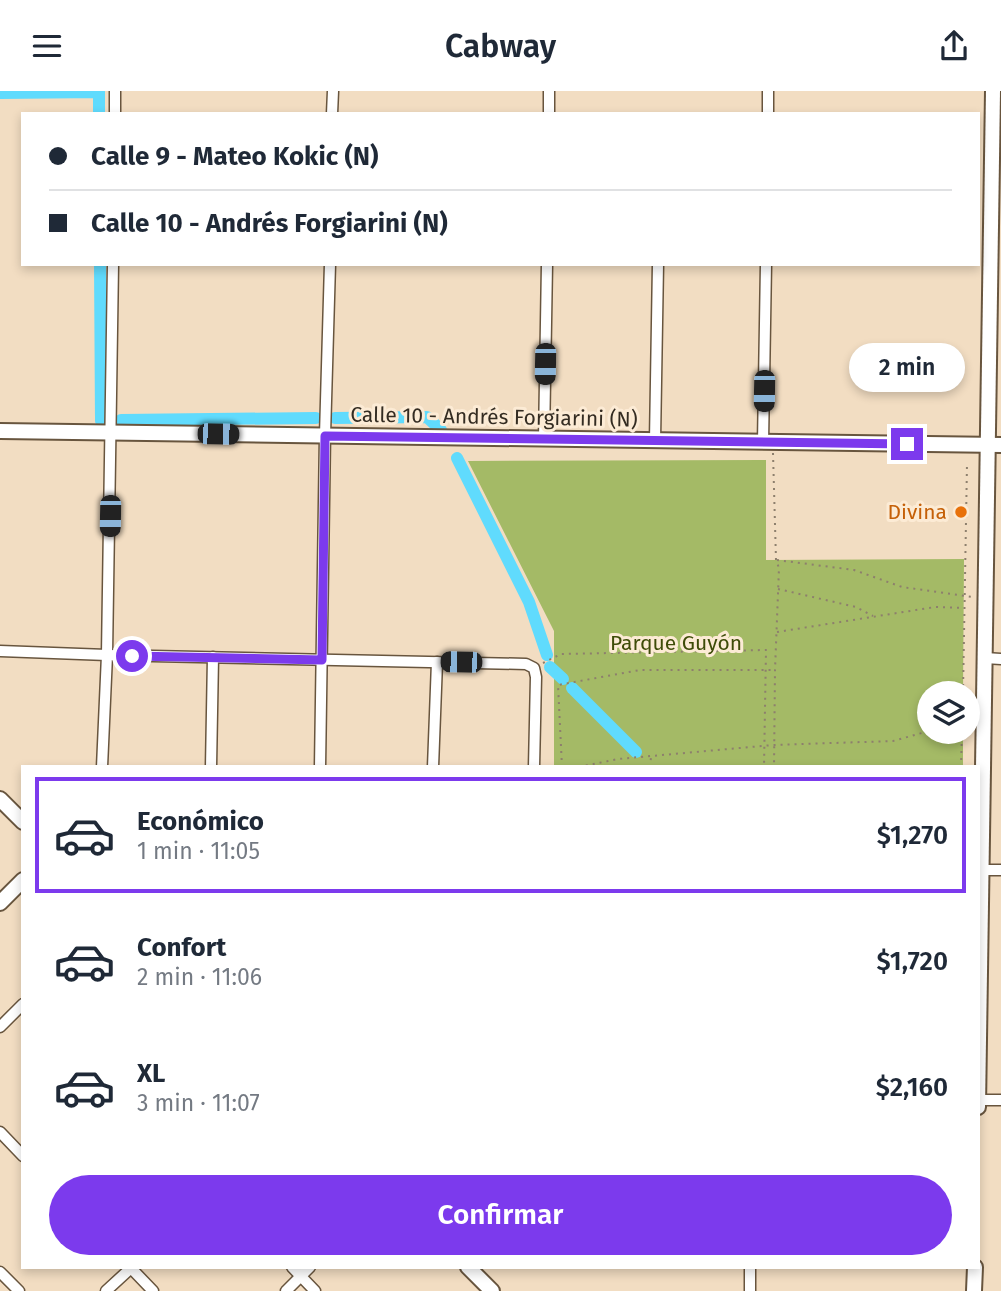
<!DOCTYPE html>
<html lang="es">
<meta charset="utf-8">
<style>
body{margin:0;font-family:"Fira Sans",sans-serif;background:#f2f2f3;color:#1f2937;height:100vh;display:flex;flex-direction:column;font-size:26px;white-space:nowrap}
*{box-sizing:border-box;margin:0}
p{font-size:23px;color:#747a83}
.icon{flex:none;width:38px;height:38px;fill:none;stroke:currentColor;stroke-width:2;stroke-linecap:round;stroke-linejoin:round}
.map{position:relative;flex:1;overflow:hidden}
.details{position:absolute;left:21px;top:674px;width:959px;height:504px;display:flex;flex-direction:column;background:#fff;border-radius:0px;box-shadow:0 4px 10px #0003}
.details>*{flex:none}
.top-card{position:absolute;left:21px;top:21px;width:959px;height:154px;border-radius:0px;box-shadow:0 4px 10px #0003;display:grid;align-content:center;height:154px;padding:0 28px;background:#fff}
.buttons{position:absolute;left:917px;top:590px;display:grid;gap:14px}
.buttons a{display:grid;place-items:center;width:63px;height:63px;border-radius:50%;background:#fff;box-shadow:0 4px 10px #0003;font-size:35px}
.end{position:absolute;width:32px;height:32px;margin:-16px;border:9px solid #7c3aed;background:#fff;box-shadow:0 0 0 4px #fff}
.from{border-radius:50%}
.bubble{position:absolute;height:49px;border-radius:24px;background:#fff;box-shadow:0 4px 10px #0003;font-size:23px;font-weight:600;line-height:49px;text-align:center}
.car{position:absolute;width:21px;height:42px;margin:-21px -10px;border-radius:9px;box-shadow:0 0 5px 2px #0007;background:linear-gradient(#222 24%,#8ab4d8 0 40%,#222 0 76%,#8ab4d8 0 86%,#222 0)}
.top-card b{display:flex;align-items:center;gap:24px;height:66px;font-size:26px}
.top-card b+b{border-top:2px solid #e0e1e3}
.top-card i{width:18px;height:18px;background:#1f2937}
ul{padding:12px 0 0;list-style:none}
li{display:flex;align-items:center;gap:21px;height:116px;margin:0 14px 10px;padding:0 14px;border:4px solid transparent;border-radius:0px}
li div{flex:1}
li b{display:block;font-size:26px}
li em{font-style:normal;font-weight:600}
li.current{border-color:#7c3aed}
li>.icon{width:63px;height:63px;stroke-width:1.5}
.primary-button{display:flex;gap:14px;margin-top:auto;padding:14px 28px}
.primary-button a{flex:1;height:80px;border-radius:42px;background:#7c3aed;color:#fff;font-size:28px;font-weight:600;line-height:80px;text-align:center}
header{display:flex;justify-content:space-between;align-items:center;height:91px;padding:0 28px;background:#fff;font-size:32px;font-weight:600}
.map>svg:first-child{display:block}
</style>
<header><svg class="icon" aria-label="menu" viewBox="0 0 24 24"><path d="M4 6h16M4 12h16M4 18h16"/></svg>Cabway<svg class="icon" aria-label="share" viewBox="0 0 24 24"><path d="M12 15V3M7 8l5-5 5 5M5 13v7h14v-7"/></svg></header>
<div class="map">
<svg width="1001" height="1200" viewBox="0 0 1001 1200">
<rect width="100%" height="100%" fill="#f2ddc2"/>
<path fill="#a4ba66" d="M766 369V469L964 468 963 602H929V640L963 641V675H554V540L468 370Z"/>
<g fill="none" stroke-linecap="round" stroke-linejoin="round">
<g stroke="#60dbfd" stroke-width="12">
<path d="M0 2 99 1V23"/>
<path d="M100 173 101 330H102"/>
<path d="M335 327 427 326 441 339"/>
<path d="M121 329 316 327"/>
<path d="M457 367 529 511 547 564"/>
<path d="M550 576 563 588"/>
<path d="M572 597 636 661"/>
</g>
<g stroke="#68553e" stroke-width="13">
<g id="street">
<path d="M115 23V0"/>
<path d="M332 23 333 0"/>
<path d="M549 23V0"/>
<path d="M768 23V0"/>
<path d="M544 348 547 173"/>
<path d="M655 349 658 173"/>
<path d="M763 351 766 173"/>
<path d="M0 560 107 564 526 573 534 577 536 586 534 676"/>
<path d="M985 567 1001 568"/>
<path d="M102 676 107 564 113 173"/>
<path d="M211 676 213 566"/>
<path d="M320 676 325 344 330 173"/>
<path d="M433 676 437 571"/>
<path d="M982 779H1001"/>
<path d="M0 936 23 913"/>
<path d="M978 1009H1001"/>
<path d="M0 1041 23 1065"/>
<path d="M130 1176 153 1200"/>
<path d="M292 1176 315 1200"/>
<path d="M750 1176V1200"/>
<path d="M0 1181 19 1200"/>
<path d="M106 1200 131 1177"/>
<path d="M286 1200 310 1176"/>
</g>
</g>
<g stroke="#68553e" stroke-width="18">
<g id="secondary">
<path d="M0 340 1001 354"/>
<path d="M0 708 23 731"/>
<path d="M0 812 23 789"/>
<path d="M978 1016 993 0"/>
<path d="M468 1176 492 1200"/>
<path d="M974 1200 975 1176"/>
</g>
</g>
<g stroke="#8d7f6d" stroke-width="2" stroke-dasharray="2 5" stroke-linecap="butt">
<path d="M773 362 776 469 779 477 775 579 774 676"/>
<path d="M777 469 854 479 902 496 973 506"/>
<path d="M778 498 856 516 873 525"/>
<path d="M777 541 935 516 965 517"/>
<path d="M543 572 561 563 766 559 764 676"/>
<path d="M963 602 967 373"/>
<path d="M562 676 558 594 640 579H774"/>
<path d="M579 676 618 668 773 654 893 650 929 640"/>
<path d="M650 676 651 666"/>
<path d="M961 676 962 640"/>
</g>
<use href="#street" stroke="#fff" stroke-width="10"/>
<use href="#secondary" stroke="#fff" stroke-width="14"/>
</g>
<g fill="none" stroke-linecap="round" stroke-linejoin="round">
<path stroke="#7c3aed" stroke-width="9" d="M132 565 322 569 325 345 907 353"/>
</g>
<circle fill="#e8710a" stroke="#fcebd5" stroke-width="2.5" cx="961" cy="421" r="7"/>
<g text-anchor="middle" stroke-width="6" stroke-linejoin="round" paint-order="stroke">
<g font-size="21" fill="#342c22" stroke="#fcebd5">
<text transform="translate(494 326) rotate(1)" y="7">Calle 10 - Andrés Forgiarini (N)</text>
</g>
<g font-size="21" fill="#c56008" stroke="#fcebd5" text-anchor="end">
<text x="947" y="428">Divina</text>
</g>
<g font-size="21" fill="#3e4c08" stroke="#fcebd5">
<text x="676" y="559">Parque Guyón</text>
</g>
</g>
</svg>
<div class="buttons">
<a><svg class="icon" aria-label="layers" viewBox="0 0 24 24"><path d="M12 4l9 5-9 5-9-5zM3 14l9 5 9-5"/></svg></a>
</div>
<i class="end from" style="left:132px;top:565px"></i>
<i class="end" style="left:907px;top:353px"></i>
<div class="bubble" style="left:849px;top:252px;width:116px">2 min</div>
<i class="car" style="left:545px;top:273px;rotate:181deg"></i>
<i class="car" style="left:764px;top:300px;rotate:181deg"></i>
<i class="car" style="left:218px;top:343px;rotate:91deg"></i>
<i class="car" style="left:110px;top:425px;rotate:181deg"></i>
<i class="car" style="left:461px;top:571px;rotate:271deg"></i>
<div class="top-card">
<b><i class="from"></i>Calle 9 - Mateo Kokic (N)</b>
<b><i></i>Calle 10 - Andrés Forgiarini (N)</b>
</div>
<section class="details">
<ul>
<li class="current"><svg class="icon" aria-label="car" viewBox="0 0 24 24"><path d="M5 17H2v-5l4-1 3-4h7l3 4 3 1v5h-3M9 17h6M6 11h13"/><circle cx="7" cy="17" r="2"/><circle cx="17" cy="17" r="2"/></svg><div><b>Económico</b><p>1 min · 11:05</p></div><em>$1,270</em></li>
<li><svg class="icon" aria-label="car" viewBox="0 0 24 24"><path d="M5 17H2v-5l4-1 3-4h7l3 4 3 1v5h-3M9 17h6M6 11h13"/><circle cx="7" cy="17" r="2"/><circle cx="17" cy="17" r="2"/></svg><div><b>Confort</b><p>2 min · 11:06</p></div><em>$1,720</em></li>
<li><svg class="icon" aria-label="car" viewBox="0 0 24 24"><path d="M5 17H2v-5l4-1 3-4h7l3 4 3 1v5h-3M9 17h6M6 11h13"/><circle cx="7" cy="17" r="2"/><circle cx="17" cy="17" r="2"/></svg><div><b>XL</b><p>3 min · 11:07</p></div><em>$2,160</em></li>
</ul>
<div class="primary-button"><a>Confirmar</a></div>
</section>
</div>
